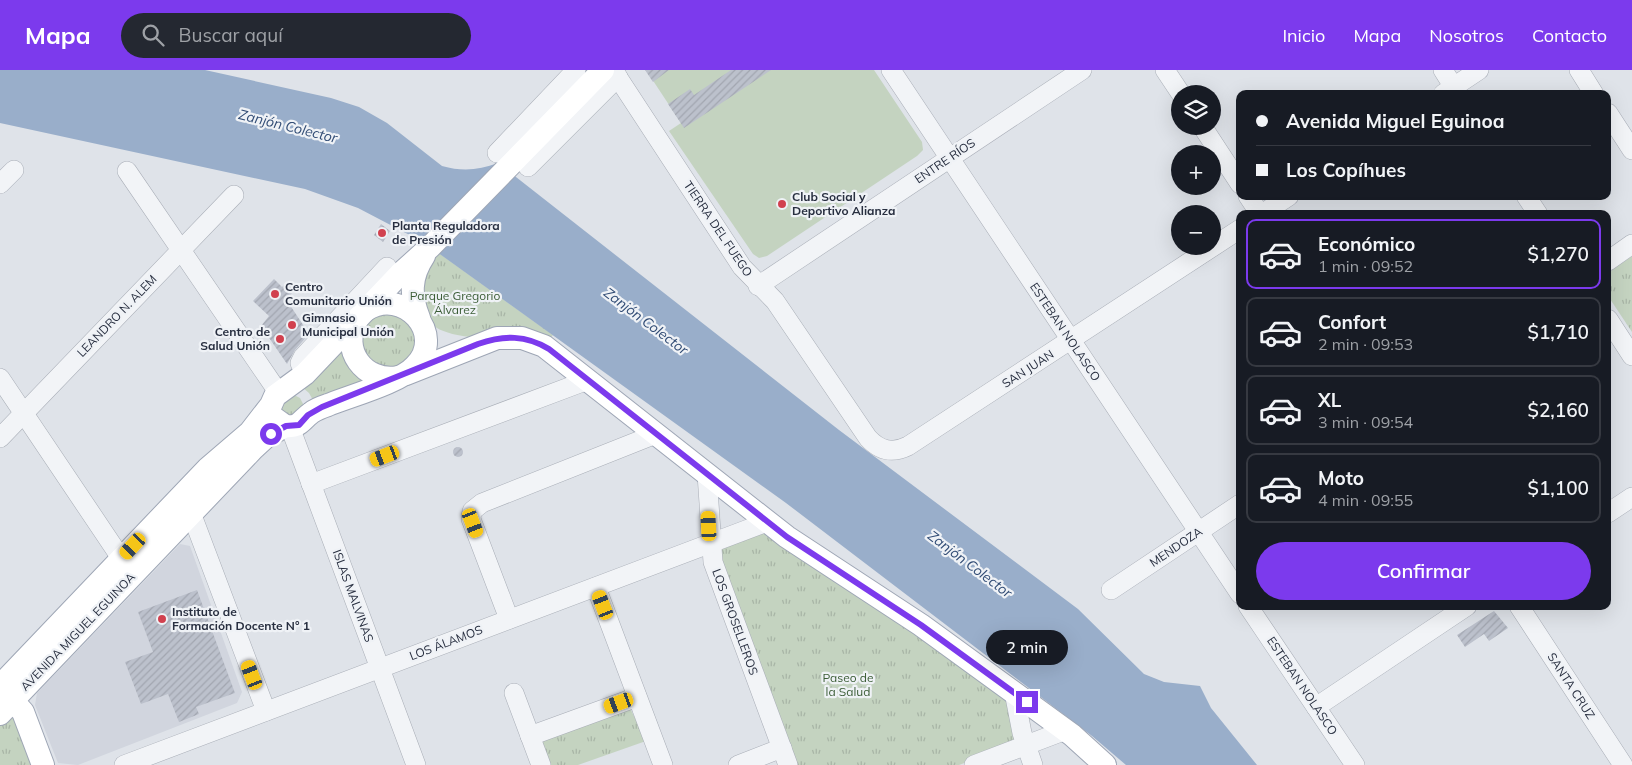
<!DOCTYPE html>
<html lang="es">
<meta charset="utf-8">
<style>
body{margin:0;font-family:Mulish,sans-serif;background:#242831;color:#f1f3f6;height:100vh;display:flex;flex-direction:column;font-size:19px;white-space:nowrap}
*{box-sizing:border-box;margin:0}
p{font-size:16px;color:#9ea1a6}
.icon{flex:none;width:28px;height:28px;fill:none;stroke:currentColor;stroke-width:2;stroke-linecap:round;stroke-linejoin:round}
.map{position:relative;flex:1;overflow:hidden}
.details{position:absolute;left:1236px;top:140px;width:375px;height:400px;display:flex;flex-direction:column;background:#171b24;border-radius:10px;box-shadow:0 5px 20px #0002}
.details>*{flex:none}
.banner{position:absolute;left:1236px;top:20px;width:375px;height:110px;border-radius:10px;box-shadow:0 5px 20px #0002;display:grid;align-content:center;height:110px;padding:0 20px;background:#171b24}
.buttons{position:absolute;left:1171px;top:15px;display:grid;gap:10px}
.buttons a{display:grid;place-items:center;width:50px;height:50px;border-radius:50%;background:#171b24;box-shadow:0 5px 20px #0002;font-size:25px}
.end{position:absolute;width:22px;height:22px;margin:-11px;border:6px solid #7c3aed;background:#fff;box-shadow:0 0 0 2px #fff}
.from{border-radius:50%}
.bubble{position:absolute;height:35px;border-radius:18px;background:#171b24;box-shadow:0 5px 20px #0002;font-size:16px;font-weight:600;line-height:35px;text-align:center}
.car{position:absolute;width:15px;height:30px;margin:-15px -8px;border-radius:6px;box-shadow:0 0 4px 1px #0007;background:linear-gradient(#f5c518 24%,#345 0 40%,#f5c518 0 76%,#345 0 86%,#f5c518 0)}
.banner b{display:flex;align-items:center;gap:18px;height:48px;font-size:19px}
.banner b+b{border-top:1px solid #363941}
.banner i{width:12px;height:12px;background:#f1f3f6}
ul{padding:9px 0 0;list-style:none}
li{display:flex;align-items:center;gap:15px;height:70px;margin:0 10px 8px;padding:0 10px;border:2px solid #363941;border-radius:10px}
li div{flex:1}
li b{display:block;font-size:19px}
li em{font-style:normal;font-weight:600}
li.current{border-color:#7c3aed}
li>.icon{width:45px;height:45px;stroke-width:1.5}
.action{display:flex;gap:10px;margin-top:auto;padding:10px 20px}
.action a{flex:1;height:58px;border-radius:30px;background:#7c3aed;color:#fff;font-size:20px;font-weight:600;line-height:58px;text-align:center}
header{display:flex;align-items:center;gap:30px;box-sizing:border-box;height:70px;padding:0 25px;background:#7c3aed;color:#fff}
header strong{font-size:24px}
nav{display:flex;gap:28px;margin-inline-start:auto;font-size:18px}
.search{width:350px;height:45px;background:#242831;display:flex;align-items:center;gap:12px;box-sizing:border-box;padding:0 18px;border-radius:28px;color:#9ea1a6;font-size:19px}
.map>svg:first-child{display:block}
</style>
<header>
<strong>Mapa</strong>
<div class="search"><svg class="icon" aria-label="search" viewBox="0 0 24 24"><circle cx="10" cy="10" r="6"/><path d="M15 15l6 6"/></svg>Buscar aquí</div>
<nav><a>Inicio</a><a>Mapa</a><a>Nosotros</a><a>Contacto</a></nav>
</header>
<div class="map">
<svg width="1632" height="695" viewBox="0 0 1632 695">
<defs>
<pattern id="park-tufts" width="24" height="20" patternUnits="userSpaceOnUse" patternTransform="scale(1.25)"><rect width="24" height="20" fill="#c4d3c0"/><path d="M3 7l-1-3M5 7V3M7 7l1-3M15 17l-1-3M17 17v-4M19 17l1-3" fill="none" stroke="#a8b5a6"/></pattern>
<pattern id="building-hatch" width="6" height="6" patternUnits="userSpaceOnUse" patternTransform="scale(1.25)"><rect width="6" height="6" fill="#bcc1cc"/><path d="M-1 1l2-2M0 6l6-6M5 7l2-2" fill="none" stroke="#a2a6b0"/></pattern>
</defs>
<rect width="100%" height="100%" fill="#dfe3e9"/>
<path fill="#d1d5de" d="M180 474 190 476 242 622 237 633 78 695 58 693 35 635 37 623Z"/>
<g fill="url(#park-tufts)">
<path d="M436 181 553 265 549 270C523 269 447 273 431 253 426 245 423 233 419 224Z"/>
<path d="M1632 186V262L1608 226V203Z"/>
<path d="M368 245H409L418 284 385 302 357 276Z"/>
<path d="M344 273 372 311 314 332 309 323 302 317Z"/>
<path d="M292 324 300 328 304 336 286 351 278 333Z"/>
<path d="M763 462 1000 621 1006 628 1017 667 1009 676 959 695H793L718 485 723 475Z"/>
<path d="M630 638 646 671 578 695H546L540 678 542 669Z"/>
<path d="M12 643 37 695H0V650Z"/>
</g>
<path fill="#c4d3c0" d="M646 0H874L922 72 923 80 917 86 767 186 759 188 753 184 669 61 681 53Z"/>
<path fill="#99aeca" d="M0 0H205L331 28 359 37 387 53 442 96C463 102 479 100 498 93L839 360 1078 539 1144 604 1164 612 1200 616 1211 638 1257 695H1126L1092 666 786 433 423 172 358 138 305 119 0 53Z"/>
<g fill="url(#building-hatch)">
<path d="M645 0H669L653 12Z"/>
<path d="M731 0H771L684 58 668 34 690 19 694 25Z"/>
<path d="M381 154 390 161 383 172 374 165Z"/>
<path d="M274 209 282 217 288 211 296 219 286 229 309 264 295 280 287 294 261 256 269 246 253 231Z"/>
<circle cx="458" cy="382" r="5"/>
<path d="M197 520 235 623 196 637 199 644 179 652 168 624 141 634 125 592 153 582 138 542Z"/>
<path d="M1494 541 1508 558 1489 571 1484 564 1465 577 1457 565Z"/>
</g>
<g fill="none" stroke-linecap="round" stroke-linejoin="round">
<g stroke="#a8adb6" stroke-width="20">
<g id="minor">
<path d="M613 0 742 197 775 231 868 368C879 380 892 384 908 376L1240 159"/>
<path d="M891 0 1240 524"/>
<path d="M1165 0 1181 24"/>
<path d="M1443 0 1458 24"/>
<path d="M1579 0 1594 24"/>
<path d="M1443 24 1479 0"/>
<path d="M1608 43 1632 80"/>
<path d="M1202 56 1240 114"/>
<path d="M497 83 576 0"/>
<path d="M528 97 618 7"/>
<path d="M127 101 278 322"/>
<path d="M0 114 14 100"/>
<path d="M1248 126 1260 144"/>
<path d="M1526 126 1538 144"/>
<path d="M1262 144 1289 126"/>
<path d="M1608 191 1632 174"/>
<path d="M758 216 1082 0"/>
<path d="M1608 249 1632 286"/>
<path d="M305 304 300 293 303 287 387 197"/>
<path d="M0 308 129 500"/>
<path d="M290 357 416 695"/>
<path d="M0 368 234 125"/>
<path d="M707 404 713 492 788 695"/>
<path d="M311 414 588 310"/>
<path d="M187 432 266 641"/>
<path d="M1608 443 1632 427"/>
<path d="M596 517 663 695"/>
<path d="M1111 520 1240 434"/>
<path d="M1248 536 1355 695"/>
<path d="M1519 536 1623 695"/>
<path d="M509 549 471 449 472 441 482 433 656 364"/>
<path d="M1014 622 1022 663 1033 695"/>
<path d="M514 623 541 695"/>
<path d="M1316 637 1467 536"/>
<path d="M530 666 637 627"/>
<path d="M124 695 767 452"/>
<path d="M738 695 782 678"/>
<path d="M974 695 1066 660"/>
</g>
</g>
<g stroke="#9ea6b5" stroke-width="24">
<g id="major">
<path d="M419 248C410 226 410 207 424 186"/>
<path d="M357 250C340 279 364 313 398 307"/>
<path d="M406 304 497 268H522L544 276 787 467 921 555 1072 665 1105 695"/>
<path d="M274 348 285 356C300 358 301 350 311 343 316 339 322 337 328 335 350 326 401 312 415 296 447 264 403 216 366 240"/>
<path d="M0 616 208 398 250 362 271 335 275 326 305 304 400 204 430 177 603 0"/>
<path d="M3 620 23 642 43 695"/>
<path d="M0 644 253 379 266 367 285 356"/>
</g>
</g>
<use href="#minor" stroke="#f2f4f7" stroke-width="19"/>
<use href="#major" stroke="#fff" stroke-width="22"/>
</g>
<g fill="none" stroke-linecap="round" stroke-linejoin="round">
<path stroke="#7c3aed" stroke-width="6" d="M271 364 286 356 299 355 308 345 322 337 478 274C504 265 526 265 549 279L787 467 921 555 1027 632"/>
</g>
<g fill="#d1414f" stroke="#eff2f6" stroke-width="2">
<circle cx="782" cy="134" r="5"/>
<circle cx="382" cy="163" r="5"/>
<circle cx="275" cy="224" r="5"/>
<circle cx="292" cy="255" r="5"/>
<circle cx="280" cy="269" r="5"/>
<circle cx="162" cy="549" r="5"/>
</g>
<g text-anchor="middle" stroke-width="4.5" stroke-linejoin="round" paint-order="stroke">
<g font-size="12" fill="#282f40" stroke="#eff2f6">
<text transform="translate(945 91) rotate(-34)" y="4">ENTRE RÍOS</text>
<text transform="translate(718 159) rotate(56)" y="4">TIERRA DEL FUEGO</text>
<text transform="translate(117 246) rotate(-46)" y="4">LEANDRO N. ALEM</text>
<text transform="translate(1065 262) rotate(56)" y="4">ESTEBAN NOLASCO</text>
<text transform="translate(1028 299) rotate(-33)" y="4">SAN JUAN</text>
<text transform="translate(1176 477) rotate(-34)" y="4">MENDOZA</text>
<text transform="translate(353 526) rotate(70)" y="4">ISLAS MALVINAS</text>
<text transform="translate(735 552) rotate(70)" y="4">LOS GROSELLEROS</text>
<text transform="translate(78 562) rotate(-46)" y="4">AVENIDA MIGUEL EGUINOA</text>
<text transform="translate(446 573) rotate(-21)" y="4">LOS ÁLAMOS</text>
<text transform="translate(1302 616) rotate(56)" y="4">ESTEBAN NOLASCO</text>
<text transform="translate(1571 616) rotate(57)" y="4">SANTA CRUZ</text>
</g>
<g font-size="12" font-weight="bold" fill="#282f40" stroke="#eff2f6" text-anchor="start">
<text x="792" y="131">Club Social y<tspan x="792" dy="14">Deportivo Alianza</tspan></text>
<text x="392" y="160">Planta Reguladora<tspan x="392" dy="14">de Presión</tspan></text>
<text x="285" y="221">Centro<tspan x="285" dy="14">Comunitario Unión</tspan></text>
<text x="302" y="252">Gimnasio<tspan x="302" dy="14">Municipal Unión</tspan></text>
<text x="270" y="266" text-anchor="end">Centro de<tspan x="270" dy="14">Salud Unión</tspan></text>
<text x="172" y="546">Instituto de<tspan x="172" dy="14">Formación Docente N° 1</tspan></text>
</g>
<g font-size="12" fill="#3a5c35" stroke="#eff2f6">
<text x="455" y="230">Parque Gregorio<tspan x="455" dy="14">Álvarez</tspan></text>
<text x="848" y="612">Paseo de<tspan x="848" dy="14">la Salud</tspan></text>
</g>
<g font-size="14" font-style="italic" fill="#314c75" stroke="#eff2f6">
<text transform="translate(288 56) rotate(14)" y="5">Zanjón Colector</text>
<text transform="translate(646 251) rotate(37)" y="5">Zanjón Colector</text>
<text transform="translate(970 494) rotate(37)" y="5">Zanjón Colector</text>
</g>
</g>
</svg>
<div class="buttons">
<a><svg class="icon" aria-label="layers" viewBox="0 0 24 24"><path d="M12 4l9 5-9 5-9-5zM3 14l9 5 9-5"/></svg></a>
<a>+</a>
<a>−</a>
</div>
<i class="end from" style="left:271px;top:364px"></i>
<i class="end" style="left:1027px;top:632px"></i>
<div class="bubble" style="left:986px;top:560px;width:82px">2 min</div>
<i class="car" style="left:385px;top:386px;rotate:249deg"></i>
<i class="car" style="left:473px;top:453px;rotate:159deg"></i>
<i class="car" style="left:709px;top:456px;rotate:357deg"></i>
<i class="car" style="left:133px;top:476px;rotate:223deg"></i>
<i class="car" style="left:603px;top:535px;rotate:339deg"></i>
<i class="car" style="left:252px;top:605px;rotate:339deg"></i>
<i class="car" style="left:619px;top:633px;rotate:250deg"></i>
<div class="banner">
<b><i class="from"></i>Avenida Miguel Eguinoa</b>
<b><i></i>Los Copíhues</b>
</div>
<section class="details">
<ul>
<li class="current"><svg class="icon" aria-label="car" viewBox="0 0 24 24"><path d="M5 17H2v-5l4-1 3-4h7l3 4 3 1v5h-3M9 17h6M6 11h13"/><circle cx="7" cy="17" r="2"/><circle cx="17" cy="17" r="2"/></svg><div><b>Económico</b><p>1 min · 09:52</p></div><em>$1,270</em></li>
<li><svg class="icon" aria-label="car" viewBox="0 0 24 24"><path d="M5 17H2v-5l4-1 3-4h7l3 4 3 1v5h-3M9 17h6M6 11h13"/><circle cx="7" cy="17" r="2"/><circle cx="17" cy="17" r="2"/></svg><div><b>Confort</b><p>2 min · 09:53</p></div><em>$1,710</em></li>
<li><svg class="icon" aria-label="car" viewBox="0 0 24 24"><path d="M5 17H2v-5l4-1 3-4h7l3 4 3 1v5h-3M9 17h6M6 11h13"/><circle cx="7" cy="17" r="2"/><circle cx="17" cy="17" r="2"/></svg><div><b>XL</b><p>3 min · 09:54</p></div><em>$2,160</em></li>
<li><svg class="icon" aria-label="car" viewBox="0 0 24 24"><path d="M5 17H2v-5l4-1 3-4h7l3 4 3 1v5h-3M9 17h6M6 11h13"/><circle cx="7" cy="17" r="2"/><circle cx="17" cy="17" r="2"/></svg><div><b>Moto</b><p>4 min · 09:55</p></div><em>$1,100</em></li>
</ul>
<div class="action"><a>Confirmar</a></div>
</section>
</div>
